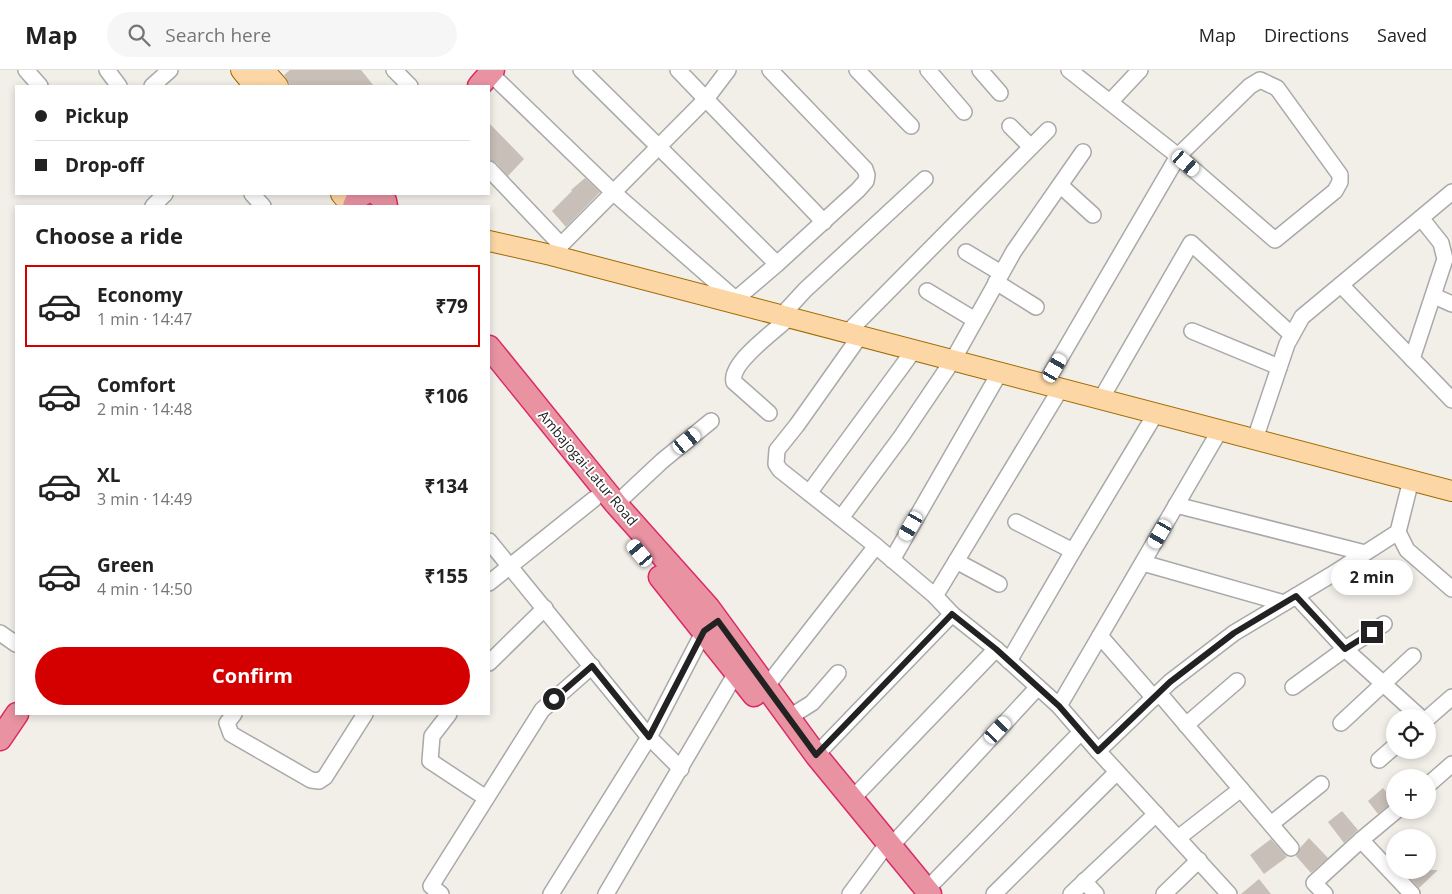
<!DOCTYPE html>
<meta charset="utf-8">
<style>
body{margin:0;font-family:"Open Sans",sans-serif;background:#f6f6f6;color:#222;height:100vh;display:flex;flex-direction:column;font-size:19px;white-space:nowrap}
*{box-sizing:border-box;margin:0}
p{font-size:16px;color:#767676}
.icon{flex:none;width:28px;height:28px;fill:none;stroke:currentColor;stroke-width:2;stroke-linecap:round;stroke-linejoin:round}
.map{position:relative;flex:1;overflow:hidden}
.side{position:absolute;left:15px;top:135px;width:475px;height:510px;display:flex;flex-direction:column;background:#fff;border-radius:0px;box-shadow:0 2px 8px #0003}
.side>*{flex:none}
.top-card{position:absolute;left:15px;top:15px;width:475px;height:110px;border-radius:0px;box-shadow:0 2px 8px #0003;display:grid;align-content:center;height:110px;padding:0 20px;background:#fff}
.controls{position:absolute;left:1386px;top:639px;display:grid;gap:10px}
.controls a{display:grid;place-items:center;width:50px;height:50px;border-radius:50%;background:#fff;box-shadow:0 2px 8px #0003;font-size:25px}
.end{position:absolute;width:22px;height:22px;margin:-11px;border:6px solid #222;background:#fff;box-shadow:0 0 0 2px #fff}
.from{border-radius:50%}
.bubble{position:absolute;height:35px;border-radius:18px;background:#fff;box-shadow:0 2px 8px #0003;font-size:16px;font-weight:700;line-height:35px;text-align:center}
.car{position:absolute;width:15px;height:30px;margin:-15px -8px;border-radius:6px;box-shadow:0 0 4px 1px #0007;background:linear-gradient(#fff 24%,#345 0 40%,#fff 0 76%,#345 0 86%,#fff 0)}
.top-card b{display:flex;align-items:center;gap:18px;height:48px;font-size:19px}
.top-card b+b{border-top:1px solid #e0e0e0}
.top-card i{width:12px;height:12px;background:#222}
ul{padding:0;list-style:none}
li{display:flex;align-items:center;gap:15px;height:82px;margin:0 10px 8px;padding:0 10px;border:2px solid transparent;border-radius:0px}
li div{flex:1}
li b{display:block;font-size:19px}
li em{font-style:normal;font-weight:700}
li.active{border-color:#d40000}
li>.icon{width:45px;height:45px;stroke-width:1.5}
h2{padding:0 20px;font-size:22px;line-height:60px}
.primary-button{display:flex;gap:10px;margin-top:auto;padding:10px 20px}
.primary-button a{flex:1;height:58px;border-radius:30px;background:#d40000;color:#fff;font-size:20px;font-weight:700;line-height:58px;text-align:center}
header{display:flex;align-items:center;gap:30px;box-sizing:border-box;height:70px;padding:0 25px;background:#fff;border-bottom:1px solid #e0e0e0}
header strong{font-size:24px}
nav{display:flex;gap:28px;margin-inline-start:auto;font-size:18px}
.search{width:350px;height:45px;background:#f6f6f6;display:flex;align-items:center;gap:12px;box-sizing:border-box;padding:0 18px;border-radius:28px;color:#767676;font-size:19px}
.map>svg:first-child{display:block}
</style>
<header>
<strong>Map</strong>
<div class="search"><svg class="icon" aria-label="search" viewBox="0 0 24 24"><circle cx="10" cy="10" r="6"/><path d="M15 15l6 6"/></svg>Search here</div>
<nav><a>Map</a><a>Directions</a><a>Saved</a></nav>
</header>
<div class="map">
<svg width="1452" height="824" viewBox="0 0 1452 824">
<rect width="100%" height="100%" fill="#f2efe9"/>
<g fill="#c7bfb8">
<path d="M290 0H361L374 16H290L289 13 284 5Z"/>
<path d="M489 53 524 89 508 106 496 93 489 90Z"/>
<path d="M585 108 600 122 566 157 552 141 572 121 571 120Z"/>
<path d="M1383 718 1394 731 1378 744 1368 731Z"/>
<path d="M1342 741 1358 760 1344 773 1328 752Z"/>
<path d="M1309 768 1328 788 1311 803 1296 786 1300 778Z"/>
<path d="M1271 769 1287 787 1264 804 1250 785Z"/>
<path d="M1402 800H1438L1419 818Z"/>
<path d="M1259 809 1271 824H1241Z"/>
</g>
<g fill="none" stroke-linecap="round" stroke-linejoin="round">
<g stroke="#a9a9a9" stroke-width="18">
<g id="minor">
<path d="M26 0 40 16"/>
<path d="M107 0 119 16"/>
<path d="M394 0 410 16"/>
<path d="M581 0 777 194"/>
<path d="M678 0 824 152"/>
<path d="M857 0 911 56"/>
<path d="M928 0 964 42"/>
<path d="M980 0 1000 23"/>
<path d="M490 3 614 123 741 234"/>
<path d="M152 16 170 0"/>
<path d="M1110 32 1140 0"/>
<path d="M1010 56 1031 77"/>
<path d="M489 99 561 175"/>
<path d="M1060 115 1093 145"/>
<path d="M252 124 263 136"/>
<path d="M153 136 165 124"/>
<path d="M966 182 1001 203"/>
<path d="M551 185 706 29 728 0"/>
<path d="M996 212 1036 237"/>
<path d="M1341 215 1452 330"/>
<path d="M927 221 975 250"/>
<path d="M1434 226 1452 234"/>
<path d="M736 229 777 194 858 120 866 111 867 105 865 99 770 0"/>
<path d="M782 245 805 220 925 109"/>
<path d="M1192 261 1279 297"/>
<path d="M848 262 1048 60"/>
<path d="M860 266 797 355 777 380 776 394 780 400 876 476 935 526 952 544 996 579 1059 636 1220 360"/>
<path d="M1412 289 1445 189 1441 173 1421 148"/>
<path d="M1045 314 1178 86 1250 16 1260 10 1277 18 1340 105V112L1335 121 1275 170 1178 86 1069 0"/>
<path d="M1101 329 1191 173 1292 265"/>
<path d="M769 343 734 312C729 293 776 260 790 247"/>
<path d="M1255 369 1287 274 1302 247 1452 122"/>
<path d="M809 423 914 280"/>
<path d="M616 434 662 391 711 351"/>
<path d="M1176 435 1365 483"/>
<path d="M841 448 901 367 953 290 1014 181 1083 82"/>
<path d="M1016 452 1073 481"/>
<path d="M1398 462 1407 480 1452 519"/>
<path d="M489 471 649 667 681 699"/>
<path d="M892 490 1000 302"/>
<path d="M956 491 999 514"/>
<path d="M1143 493 1284 533"/>
<path d="M489 513 594 429"/>
<path d="M935 526 1061 318"/>
<path d="M1296 526 1345 579 1421 648"/>
<path d="M0 563 16 574"/>
<path d="M1100 566 1154 628"/>
<path d="M1009 591 1073 481 1156 343"/>
<path d="M489 593 545 538"/>
<path d="M766 617 876 476"/>
<path d="M1293 617 1345 579 1384 554"/>
<path d="M1159 623 1291 778"/>
<path d="M1059 636 1098 681 1170 612 1234 563 1331 505 1398 462 1411 410"/>
<path d="M234 644 227 653 231 664 311 710 319 711 325 707 365 644"/>
<path d="M449 644 432 666 430 691 486 728"/>
<path d="M788 648 812 633 838 603"/>
<path d="M1428 648 1452 627"/>
<path d="M1341 653 1413 586"/>
<path d="M1186 655 1237 611"/>
<path d="M1098 681 1229 824"/>
<path d="M816 685 952 544"/>
<path d="M1379 690 1395 676"/>
<path d="M1428 715 1452 694"/>
<path d="M852 729 996 579"/>
<path d="M1271 754 1321 714"/>
<path d="M1178 768 1241 719"/>
<path d="M1361 770 1397 740"/>
<path d="M891 776 1038 617"/>
<path d="M1084 811 1096 824"/>
<path d="M927 819 1081 662"/>
<path d="M441 824 431 816 542 640 592 596"/>
<path d="M551 824 649 667 704 561 710 556"/>
<path d="M606 824 736 603"/>
<path d="M850 824 881 782"/>
<path d="M994 824 1117 702"/>
<path d="M1071 824 1156 744"/>
<path d="M1164 824 1199 790"/>
<path d="M1325 824 1314 813 1361 770 1412 824"/>
</g>
</g>
<g stroke="#a06b00" stroke-width="22">
<g id="major">
<path d="M241 0 254 16"/>
<path d="M264 0 278 16"/>
<path d="M341 124 351 136"/>
<path d="M489 171 551 185 1452 421"/>
</g>
</g>
<g stroke="#dc2a67" stroke-width="25">
<g id="highway">
<path d="M479 16 493 0"/>
<path d="M377 124 385 131 386 136"/>
<path d="M354 136 358 127 363 124"/>
<path d="M489 277 616 434 708 537 816 685 930 824"/>
<path d="M660 507 754 625"/>
<path d="M0 669 17 644"/>
</g>
</g>
<use href="#minor" stroke="#fff" stroke-width="15"/>
<use href="#major" stroke="#fcd6a4" stroke-width="20"/>
<use href="#highway" stroke="#e892a2" stroke-width="22"/>
</g>
<g fill="none" stroke-linecap="round" stroke-linejoin="round">
<path stroke="#222" stroke-width="6" d="M554 629 592 596 649 667 704 561 718 551 816 685 952 544 996 579 1059 636 1098 681 1170 612 1234 563 1296 526 1345 579 1372 562"/>
</g>
<g text-anchor="middle" stroke-width="4" stroke-linejoin="round" paint-order="stroke">
<g font-size="14" fill="#222" stroke="#fff">
<text transform="translate(588 398) rotate(50)" y="5">Ambajogai-Latur Road</text>
</g>
</g>
</svg>
<div class="controls">
<a><svg class="icon" aria-label="locate" viewBox="0 0 24 24"><circle cx="12" cy="12" r="6"/><path d="M12 2v4M12 18v4M2 12h4M18 12h4"/></svg></a>
<a>+</a>
<a>−</a>
</div>
<i class="end from" style="left:554px;top:629px"></i>
<i class="end" style="left:1372px;top:562px"></i>
<div class="bubble" style="left:1331px;top:490px;width:82px">2 min</div>
<i class="car" style="left:1186px;top:93px;rotate:131deg"></i>
<i class="car" style="left:1055px;top:298px;rotate:30deg"></i>
<i class="car" style="left:687px;top:371px;rotate:51deg"></i>
<i class="car" style="left:911px;top:456px;rotate:210deg"></i>
<i class="car" style="left:1160px;top:464px;rotate:210deg"></i>
<i class="car" style="left:640px;top:483px;rotate:320deg"></i>
<i class="car" style="left:998px;top:660px;rotate:43deg"></i>
<div class="top-card">
<b><i class="from"></i>Pickup</b>
<b><i></i>Drop-off</b>
</div>
<section class="side">
<h2>Choose a ride</h2>
<ul>
<li class="active"><svg class="icon" aria-label="car" viewBox="0 0 24 24"><path d="M5 17H2v-5l4-1 3-4h7l3 4 3 1v5h-3M9 17h6M6 11h13"/><circle cx="7" cy="17" r="2"/><circle cx="17" cy="17" r="2"/></svg><div><b>Economy</b><p>1 min · 14:47</p></div><em>₹79</em></li>
<li><svg class="icon" aria-label="car" viewBox="0 0 24 24"><path d="M5 17H2v-5l4-1 3-4h7l3 4 3 1v5h-3M9 17h6M6 11h13"/><circle cx="7" cy="17" r="2"/><circle cx="17" cy="17" r="2"/></svg><div><b>Comfort</b><p>2 min · 14:48</p></div><em>₹106</em></li>
<li><svg class="icon" aria-label="car" viewBox="0 0 24 24"><path d="M5 17H2v-5l4-1 3-4h7l3 4 3 1v5h-3M9 17h6M6 11h13"/><circle cx="7" cy="17" r="2"/><circle cx="17" cy="17" r="2"/></svg><div><b>XL</b><p>3 min · 14:49</p></div><em>₹134</em></li>
<li><svg class="icon" aria-label="car" viewBox="0 0 24 24"><path d="M5 17H2v-5l4-1 3-4h7l3 4 3 1v5h-3M9 17h6M6 11h13"/><circle cx="7" cy="17" r="2"/><circle cx="17" cy="17" r="2"/></svg><div><b>Green</b><p>4 min · 14:50</p></div><em>₹155</em></li>
</ul>
<div class="primary-button"><a>Confirm</a></div>
</section>
</div>
